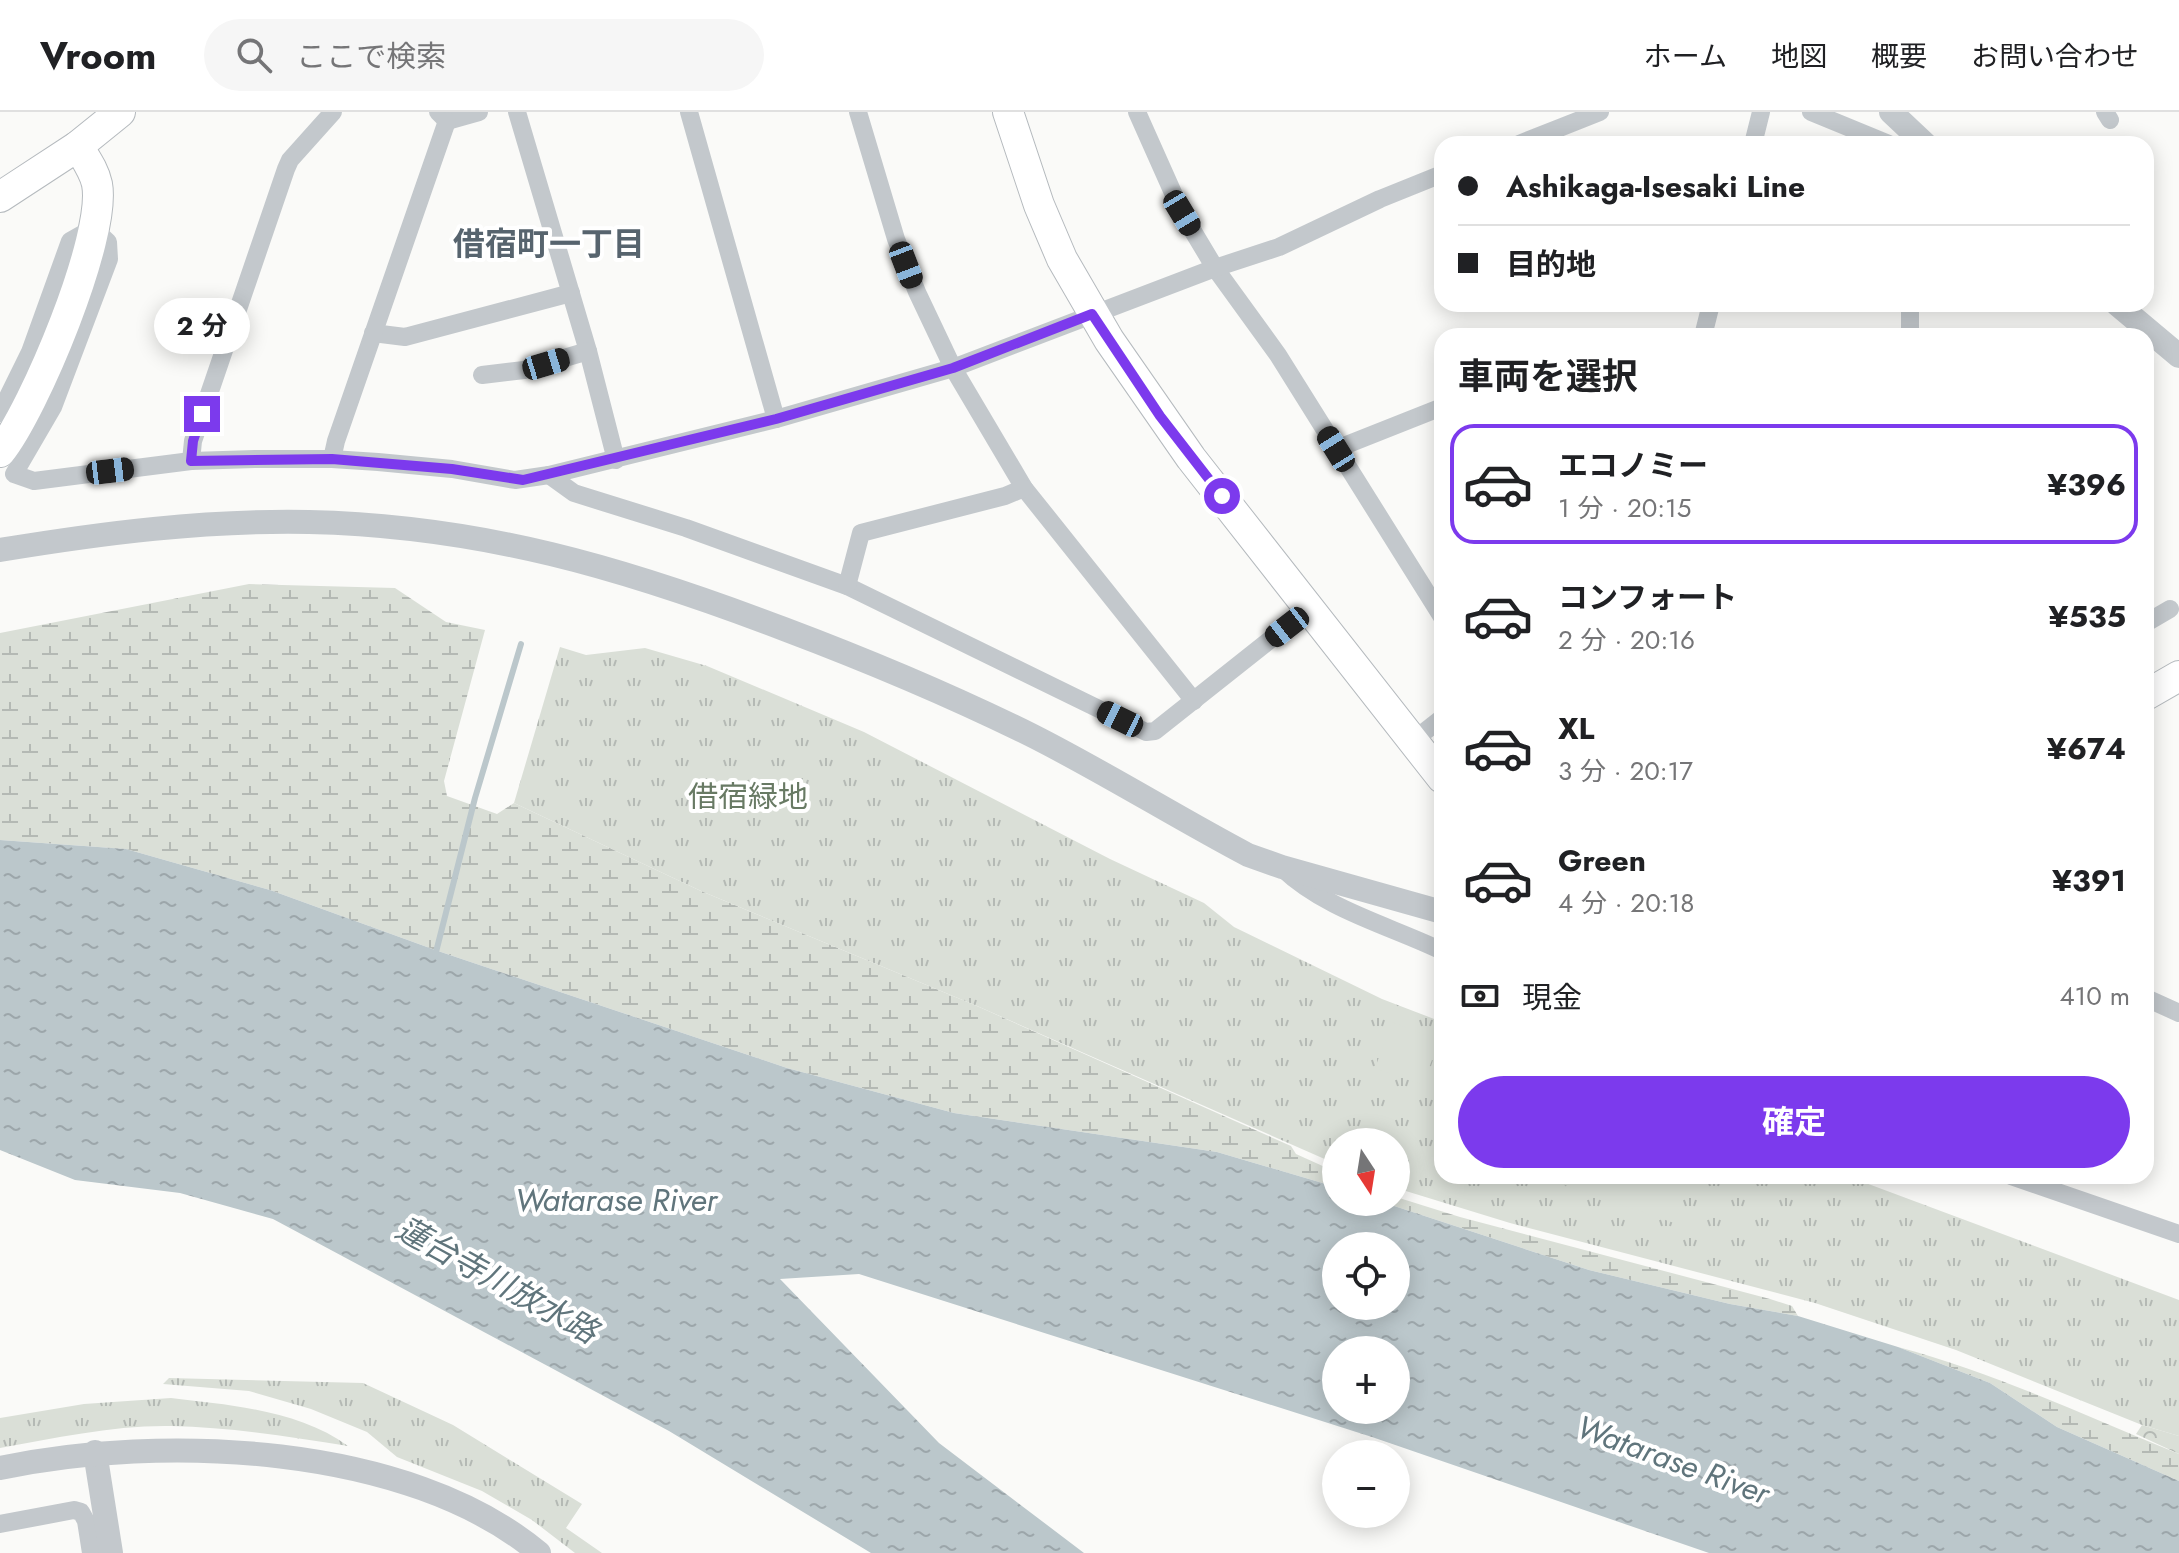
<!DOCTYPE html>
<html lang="ja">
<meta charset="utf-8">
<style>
body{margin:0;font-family:Jost,"Noto Sans JP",sans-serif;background:#f6f6f6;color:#202124;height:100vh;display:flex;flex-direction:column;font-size:30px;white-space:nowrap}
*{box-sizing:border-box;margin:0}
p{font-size:26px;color:#757577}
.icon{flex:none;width:44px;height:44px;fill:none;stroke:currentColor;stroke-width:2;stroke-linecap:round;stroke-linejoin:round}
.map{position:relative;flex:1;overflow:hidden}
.panel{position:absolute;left:1434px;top:216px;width:720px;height:856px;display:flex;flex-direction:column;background:#fff;border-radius:24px;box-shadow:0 4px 20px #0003}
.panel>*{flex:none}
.top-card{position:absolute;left:1434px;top:24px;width:720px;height:176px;border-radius:24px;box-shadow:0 4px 20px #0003;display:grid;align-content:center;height:176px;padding:0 24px;background:#fff}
.needle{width:52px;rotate:168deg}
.fabs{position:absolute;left:1322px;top:1016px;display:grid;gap:16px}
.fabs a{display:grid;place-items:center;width:88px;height:88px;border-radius:50%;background:#fff;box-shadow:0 4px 20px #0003;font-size:40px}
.end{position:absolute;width:36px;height:36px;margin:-18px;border:10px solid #7c3aed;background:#fff;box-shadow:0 0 0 4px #fff}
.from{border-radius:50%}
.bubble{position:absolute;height:56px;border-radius:28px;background:#fff;box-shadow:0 4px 20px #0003;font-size:26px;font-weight:700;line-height:56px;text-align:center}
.car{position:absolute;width:24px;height:48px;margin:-24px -12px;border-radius:10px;box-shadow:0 0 6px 2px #0007;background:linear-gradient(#222 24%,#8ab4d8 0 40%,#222 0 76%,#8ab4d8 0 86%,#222 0)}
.top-card b{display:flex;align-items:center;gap:28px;height:76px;font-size:30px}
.top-card b+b{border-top:2px solid #e0e0e0}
.top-card i{width:20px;height:20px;background:#202124}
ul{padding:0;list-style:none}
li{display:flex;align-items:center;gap:24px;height:120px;margin:0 16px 12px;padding:0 8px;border:4px solid transparent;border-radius:24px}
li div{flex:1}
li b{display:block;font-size:30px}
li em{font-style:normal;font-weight:700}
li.current{border-color:#7c3aed}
li>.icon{width:72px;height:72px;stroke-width:1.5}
h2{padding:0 24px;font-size:36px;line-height:96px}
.pay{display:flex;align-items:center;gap:20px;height:88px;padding:0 24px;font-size:30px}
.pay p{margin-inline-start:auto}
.action{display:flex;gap:16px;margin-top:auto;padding:16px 24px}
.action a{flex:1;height:92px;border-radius:48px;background:#7c3aed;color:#fff;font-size:32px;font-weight:700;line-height:92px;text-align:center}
header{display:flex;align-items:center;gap:48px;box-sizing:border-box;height:112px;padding:0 40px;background:#fff;border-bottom:2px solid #e0e0e0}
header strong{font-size:38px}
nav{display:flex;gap:44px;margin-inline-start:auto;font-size:28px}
.search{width:560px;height:72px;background:#f6f6f6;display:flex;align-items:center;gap:20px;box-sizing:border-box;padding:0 28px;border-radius:44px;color:#757577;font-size:30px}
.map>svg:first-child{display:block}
</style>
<header>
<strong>Vroom</strong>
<div class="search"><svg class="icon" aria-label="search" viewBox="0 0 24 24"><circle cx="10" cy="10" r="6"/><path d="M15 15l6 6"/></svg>ここで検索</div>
<nav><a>ホーム</a><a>地図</a><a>概要</a><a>お問い合わせ</a></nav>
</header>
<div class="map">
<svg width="2179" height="1441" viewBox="0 0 2179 1441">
<defs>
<pattern id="grass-tufts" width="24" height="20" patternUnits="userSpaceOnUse" patternTransform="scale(2)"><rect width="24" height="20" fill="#dadfd7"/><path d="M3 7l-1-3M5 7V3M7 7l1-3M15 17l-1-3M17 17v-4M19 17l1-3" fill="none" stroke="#b4b9b4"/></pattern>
<pattern id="forest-crowns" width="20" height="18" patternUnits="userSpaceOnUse" patternTransform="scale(2)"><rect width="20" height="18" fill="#dadfd7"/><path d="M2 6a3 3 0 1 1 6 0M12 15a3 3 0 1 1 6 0" fill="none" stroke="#b4b9b4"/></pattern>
<pattern id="wetland-marsh" width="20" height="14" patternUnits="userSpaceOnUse" patternTransform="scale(2)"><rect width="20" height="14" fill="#dadfd7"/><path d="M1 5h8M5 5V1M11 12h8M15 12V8" fill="none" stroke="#b4b9b4"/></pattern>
<pattern id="water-ripples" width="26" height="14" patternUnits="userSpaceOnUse" patternTransform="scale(2)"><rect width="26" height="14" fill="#bbc7cb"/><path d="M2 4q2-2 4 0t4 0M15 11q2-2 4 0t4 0" fill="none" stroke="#9ca6aa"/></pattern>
</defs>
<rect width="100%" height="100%" fill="#fafaf8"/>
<g fill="url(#grass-tufts)">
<path d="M560 535 586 543 645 536 707 554 864 620 1110 747 1204 791 1234 815 1382 887 1442 910V1064H1847L2179 1188V1324L2142 1313 1956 1238 1815 1191 1510 1111 1396 1076V1030H1336V1052L977 894 701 779 514 691Z"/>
<path d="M169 1266 363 1271 453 1313 582 1392 566 1416 602 1441H575L532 1408 482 1379 397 1345 367 1320 311 1297 249 1279 163 1272Z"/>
<path d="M171 1286C229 1293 299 1298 348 1334 289 1325 230 1315 171 1314 114 1313 56 1326 0 1336V1306L84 1292Z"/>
</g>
<path fill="url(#forest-crowns)" d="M2142 1313 2179 1324V1342L2136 1322Z"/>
<g fill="url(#wetland-marsh)">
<path d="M249 472 395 476 446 510 485 518 444 669 447 684 497 702 514 691 701 779 977 894 1291 1034 1296 1042 1336 1060V1075L1217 1040 954 1001 787 956 438 839 270 778 126 737 0 728V521Z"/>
<path d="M1396 1085 1460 1105 1770 1187 1792 1194 1798 1204 1730 1192 1589 1158 1382 1090H1396Z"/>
<path d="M1898 1235C1995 1261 2086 1304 2179 1342V1369L2057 1315 1990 1271Z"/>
</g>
<g fill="#dadfd7">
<path d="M1392 910 1439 928 1423 973 1375 956Z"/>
<path d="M1539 1064H1690L1674 1111Z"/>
</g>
<path fill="url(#water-ripples)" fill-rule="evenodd" d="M0 728 126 737 270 778 438 839 787 956 954 1001 1217 1040 1336 1075V1090H1382L1589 1158 1730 1192 1798 1204 1898 1235 1990 1271 2057 1315 2179 1369V1441H1709L1372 1325 859 1162 780 1167 939 1331 1084 1441H871L669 1319 273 1107 180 1081 75 1068 0 1038ZM1336 1134H1396V1194H1336ZM1336 1238H1396V1298H1336Z"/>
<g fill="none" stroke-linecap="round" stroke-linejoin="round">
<path stroke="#bbc7cb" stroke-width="6" d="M435 844 475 686 521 532"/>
<g stroke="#b5babe" stroke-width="32">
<g id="primary">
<path d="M1008 0 1039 93 1062 147 1109 228 1191 346 1442 666"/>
<path d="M0 85 78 34 120 0"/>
<path d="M0 340C34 298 107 124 97 72 94 58 85 46 78 34"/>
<path d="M2146 583 2179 564"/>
</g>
</g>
<g stroke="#c3c8cc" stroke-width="18">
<path d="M438 0 447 9 479 0"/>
<path d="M517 0 588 239 616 348"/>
<path d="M689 0 776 307"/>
<path d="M858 0 896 127 917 180 953 256 1024 376 1194 589"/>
<path d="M1137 0 1182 101 1215 156 1278 243 1442 505"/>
<path d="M1811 0 1889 32"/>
<path d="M2105 0 2110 8"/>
<path d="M1519 32 1600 0"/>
<path d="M1753 32 1761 0"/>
<path d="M373 221 405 225 571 181"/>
<path d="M1703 224 1711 192"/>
<path d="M1910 224V192"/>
<path d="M482 263 524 258 588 239"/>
<path d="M0 301 30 240 70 129 93 116 108 130 109 147 53 295 14 362 34 369 191 349 255 347H332L378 350 452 357 515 368 549 363 776 307 953 256 1215 156 1279 135 1380 87 1442 62"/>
<path d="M1336 337 1442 295"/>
<path d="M332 347 336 329 447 9"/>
<path d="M191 349 193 329 286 57 290 48 333 0"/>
<path d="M549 363 574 381 686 416 847 474 1146 620 1155 619 1310 496"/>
<path d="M847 474 861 421 1005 384 1024 376"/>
<path d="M2146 511 2170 497"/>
<path d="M1414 628 1442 606"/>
<path d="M1282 756C1326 798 1388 813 1442 839"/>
<path d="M2146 886 2179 901"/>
<path d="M2011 1064 2179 1122"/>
<path d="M0 1412 74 1398 81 1400 86 1409 91 1441"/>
</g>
<g stroke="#c3c8cc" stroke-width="24">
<path d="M1891 0 1925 32"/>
<path d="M2117 192 2179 244"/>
<path d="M0 438C103 421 205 408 309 410 482 414 624 456 784 517 869 549 952 584 1033 624 1106 661 1176 705 1248 743L1282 755 1442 800"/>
<path d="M95 1340 111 1441"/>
<path d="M0 1356C161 1322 408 1331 539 1441"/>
</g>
<use href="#primary" stroke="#fff" stroke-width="30"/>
</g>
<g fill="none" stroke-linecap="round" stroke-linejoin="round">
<path stroke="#7c3aed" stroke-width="10" d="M202 302 193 329 191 349 332 347 452 357 523 368 776 307 953 256 1092 202 1160 304 1222 384"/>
</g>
<g text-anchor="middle" stroke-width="8" stroke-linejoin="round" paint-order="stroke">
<g font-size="30" fill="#687a64" stroke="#fff">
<text x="748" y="695">借宿緑地</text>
</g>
<g font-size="32" font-weight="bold" fill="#57646e" stroke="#fff">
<text x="549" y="143">借宿町一丁目</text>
</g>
<g font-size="32" font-style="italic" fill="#60757c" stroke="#fff">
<text x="616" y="1099">Watarase River</text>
<text transform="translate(497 1168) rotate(29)" y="11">蓮台寺川放水路</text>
<text transform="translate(1673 1348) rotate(20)" y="11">Watarase River</text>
</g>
</g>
</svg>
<div class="fabs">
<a><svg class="needle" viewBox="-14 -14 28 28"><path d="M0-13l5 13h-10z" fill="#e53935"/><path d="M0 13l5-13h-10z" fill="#757577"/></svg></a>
<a><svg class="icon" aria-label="locate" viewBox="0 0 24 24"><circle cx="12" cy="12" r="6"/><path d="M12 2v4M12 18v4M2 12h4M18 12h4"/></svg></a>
<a>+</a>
<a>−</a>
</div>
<i class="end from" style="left:1222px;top:384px"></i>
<i class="end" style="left:202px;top:302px"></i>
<div class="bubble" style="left:154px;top:186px;width:96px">2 分</div>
<i class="car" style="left:1182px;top:101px;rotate:149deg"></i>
<i class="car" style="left:906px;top:153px;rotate:159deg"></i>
<i class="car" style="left:546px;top:252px;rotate:73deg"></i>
<i class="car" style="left:1336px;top:337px;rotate:328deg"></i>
<i class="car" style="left:110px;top:359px;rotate:83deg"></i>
<i class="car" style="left:1287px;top:515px;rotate:232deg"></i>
<i class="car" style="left:1120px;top:607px;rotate:296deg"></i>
<div class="top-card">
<b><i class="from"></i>Ashikaga-Isesaki Line</b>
<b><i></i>目的地</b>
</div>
<section class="panel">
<h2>車両を選択</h2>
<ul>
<li class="current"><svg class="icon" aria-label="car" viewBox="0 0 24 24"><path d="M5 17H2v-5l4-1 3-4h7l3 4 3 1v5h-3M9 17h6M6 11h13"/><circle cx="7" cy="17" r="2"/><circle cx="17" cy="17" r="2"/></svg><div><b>エコノミー</b><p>1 分 · 20:15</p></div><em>¥396</em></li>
<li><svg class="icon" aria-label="car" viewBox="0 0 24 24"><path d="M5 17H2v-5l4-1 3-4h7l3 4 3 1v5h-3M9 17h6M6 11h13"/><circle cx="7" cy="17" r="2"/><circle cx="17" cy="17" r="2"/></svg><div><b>コンフォート</b><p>2 分 · 20:16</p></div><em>¥535</em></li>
<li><svg class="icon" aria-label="car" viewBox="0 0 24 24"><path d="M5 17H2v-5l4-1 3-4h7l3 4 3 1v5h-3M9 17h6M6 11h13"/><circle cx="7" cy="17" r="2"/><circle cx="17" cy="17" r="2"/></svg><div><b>XL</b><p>3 分 · 20:17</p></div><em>¥674</em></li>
<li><svg class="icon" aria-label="car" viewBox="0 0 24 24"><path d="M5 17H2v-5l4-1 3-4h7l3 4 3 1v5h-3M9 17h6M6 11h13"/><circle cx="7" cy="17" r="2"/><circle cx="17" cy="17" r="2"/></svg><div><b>Green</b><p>4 分 · 20:18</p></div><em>¥391</em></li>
</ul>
<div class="pay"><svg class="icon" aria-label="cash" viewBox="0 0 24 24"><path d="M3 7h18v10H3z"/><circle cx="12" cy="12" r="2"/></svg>現金<p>410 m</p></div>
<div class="action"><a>確定</a></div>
</section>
</div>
